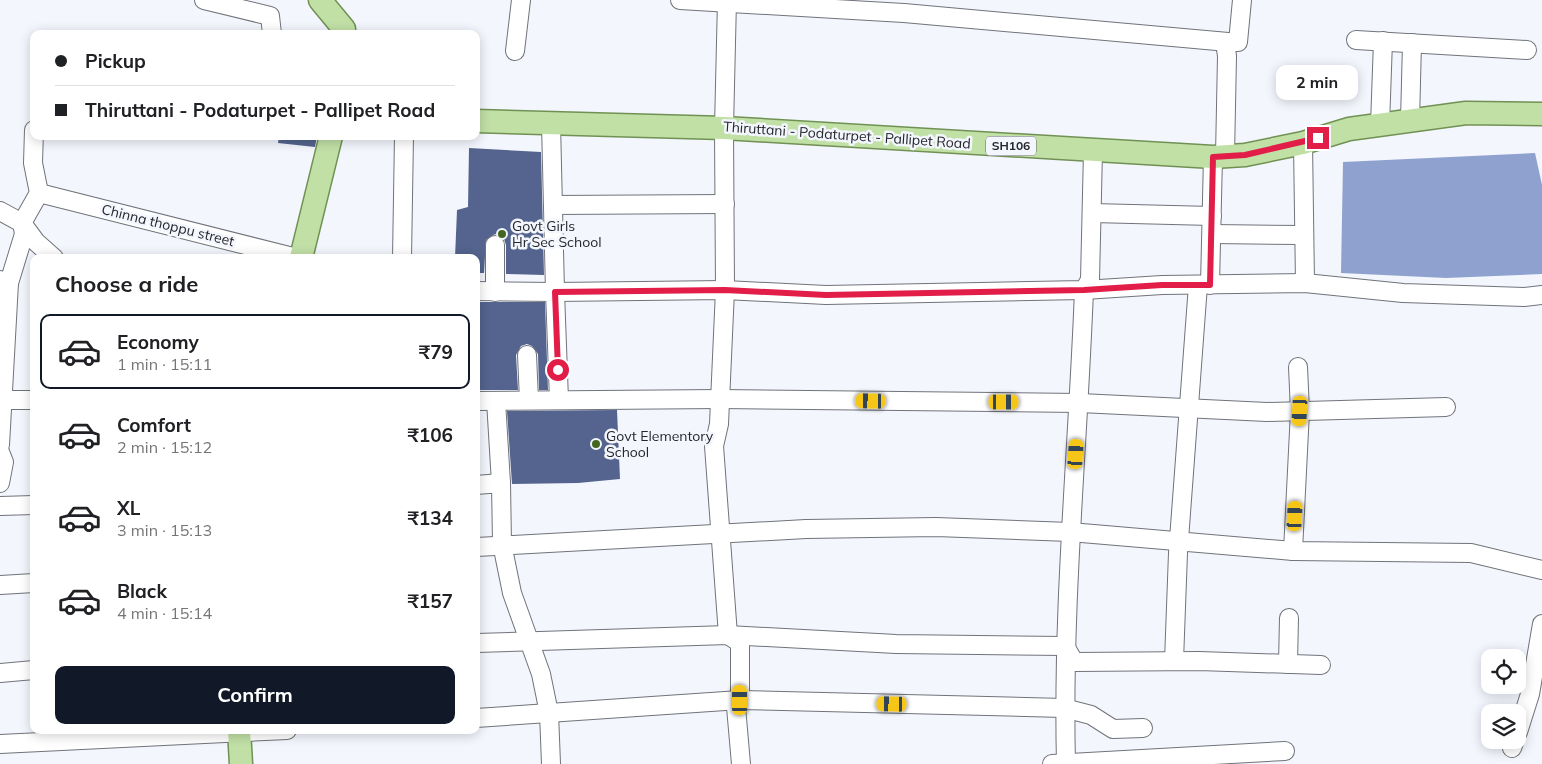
<!DOCTYPE html>
<meta charset="utf-8">
<style>
body{margin:0;font-family:Mulish,sans-serif;background:#f2f2f2;color:#202124;height:100vh;display:flex;flex-direction:column;font-size:19px;white-space:nowrap}
*{box-sizing:border-box;margin:0}
p{font-size:16px;color:#757577}
.icon{flex:none;width:28px;height:28px;fill:none;stroke:currentColor;stroke-width:2;stroke-linecap:round;stroke-linejoin:round}
.map{position:relative;flex:1;overflow:hidden}
.details{position:absolute;left:30px;top:254px;width:450px;height:480px;display:flex;flex-direction:column;background:#fff;border-radius:10px;box-shadow:0 2px 12px #0003}
.details>*{flex:none}
.hud{position:absolute;left:30px;top:30px;width:450px;height:110px;border-radius:10px;box-shadow:0 2px 12px #0003;display:grid;align-content:center;height:110px;padding:0 25px;background:#fff}
.controls{position:absolute;left:1481px;top:649px;display:grid;gap:10px}
.controls a{display:grid;place-items:center;width:45px;height:45px;border-radius:10px;background:#fff;box-shadow:0 2px 12px #0003;font-size:25px}
.end{position:absolute;width:22px;height:22px;margin:-11px;border:6px solid #e11d48;background:#fff;box-shadow:0 0 0 2px #fff}
.from{border-radius:50%}
.bubble{position:absolute;height:35px;border-radius:10px;background:#fff;box-shadow:0 2px 12px #0003;font-size:16px;font-weight:700;line-height:35px;text-align:center}
.car{position:absolute;width:15px;height:30px;margin:-15px -8px;border-radius:6px;box-shadow:0 0 4px 1px #0007;background:linear-gradient(#f5c518 24%,#345 0 40%,#f5c518 0 76%,#345 0 86%,#f5c518 0)}
.hud b{display:flex;align-items:center;gap:18px;height:48px;font-size:19px}
.hud b+b{border-top:1px solid #e0e0e0}
.hud i{width:12px;height:12px;background:#202124}
ul{padding:0;list-style:none}
li{display:flex;align-items:center;gap:15px;height:75px;margin:0 10px 8px;padding:0 15px;border:2px solid transparent;border-radius:10px}
li div{flex:1}
li b{display:block;font-size:19px}
li em{font-style:normal;font-weight:700}
li.selected{border-color:#111827}
li>.icon{width:45px;height:45px;stroke-width:1.5}
h2{padding:0 25px;font-size:22px;line-height:60px}
.button{display:flex;gap:10px;margin-top:auto;padding:10px 25px}
.button a{flex:1;height:58px;border-radius:10px;background:#111827;color:#fff;font-size:20px;font-weight:700;line-height:58px;text-align:center}
.map>svg:first-child{display:block}
</style>
<div class="map">
<svg width="1542" height="764" viewBox="0 0 1542 764">
<rect width="100%" height="100%" fill="#f3f6fd"/>
<path fill="#8fa2cf" d="M1535 153 1542 185V274L1446 278 1341 273 1343 162Z"/>
<g fill="#54648e">
<path d="M279 136H317L315 147 278 143Z"/>
<path d="M469 148 541 152 544 275 506 274V245L504 239 495 234 486 240 484 273H476V258H455L457 210 468 207Z"/>
<path d="M476 302H545L548 390H539L538 354 532 346 527 344 521 346 516 355 518 390H476Z"/>
<path d="M617 410 620 479 578 483 512 484 507 411Z"/>
</g>
<g fill="none" stroke-linecap="round" stroke-linejoin="round">
<g stroke="#707379" stroke-width="20">
<g id="minor">
<path d="M204 0 270 16 272 34"/>
<path d="M680 0 904 13 1228 42H1238L1242 0"/>
<path d="M727 0 724 128 725 290 719 424 714 446 728 635 740 643V700L736 707 741 764"/>
<path d="M1356 40 1527 50"/>
<path d="M1225 42 1227 56 1225 156"/>
<path d="M515 51 521 0"/>
<path d="M1410 121 1412 43"/>
<path d="M551 123 555 292 725 290 826 295 1084 290 1162 285 1305 283 1403 293 1524 297 1542 295"/>
<path d="M1380 125 1383 41"/>
<path d="M1303 143 1305 283"/>
<path d="M39 193 297 258"/>
<path d="M553 205 725 204"/>
<path d="M0 211 22 223 36 242 54 258"/>
<path d="M1092 213 1212 216"/>
<path d="M1212 234 1303 235"/>
<path d="M402 258 404 136"/>
<path d="M0 280 9 283 24 234 22 223 39 193 33 163 34 130"/>
<path d="M1210 285 1213 157"/>
<path d="M476 291 555 292 559 400"/>
<path d="M495 292V245"/>
<path d="M527 355 529 400"/>
<path d="M0 400H34"/>
<path d="M476 401 720 399 1080 403 1267 412 1446 407"/>
<path d="M496 401 501 483"/>
<path d="M0 445 9 283"/>
<path d="M0 452 4 462 0 483"/>
<path d="M476 485 501 483 502 544 512 593 541 674 549 713 551 764"/>
<path d="M0 506 34 505"/>
<path d="M476 547 806 529 936 527 1070 532 1293 551 1471 553 1542 570"/>
<path d="M1293 551 1300 411 1298 367"/>
<path d="M0 585 34 583"/>
<path d="M476 643 728 635 896 644 1065 646 1074 662 1199 661 1321 665"/>
<path d="M1174 661 1178 553 1198 285"/>
<path d="M1288 664 1289 618"/>
<path d="M0 673 34 670"/>
<path d="M476 718 740 700 1064 708 1091 715 1113 729 1143 728"/>
<path d="M1518 732 1530 694 1542 624"/>
<path d="M0 744 287 730"/>
<path d="M1512 748 1515 740"/>
<path d="M1052 764 1285 751"/>
<path d="M1066 764C1062 606 1078 448 1084 290L1090 280 1093 151"/>
</g>
</g>
<g stroke="#709153" stroke-width="25">
<g id="major">
<path d="M320 0 344 29V34"/>
<path d="M476 121 724 128 1213 157 1245 155 1303 143 1349 129 1466 113 1542 114"/>
<path d="M301 258 331 136"/>
<path d="M239 730 241 764"/>
</g>
</g>
<use href="#minor" stroke="#fff" stroke-width="18"/>
<use href="#major" stroke="#c1e0a6" stroke-width="22"/>
</g>
<g fill="none" stroke-linecap="round" stroke-linejoin="round">
<path stroke="#e11d48" stroke-width="6" d="M558 370 555 292 725 290 826 295 1084 290 1162 285H1210L1213 157 1245 155 1318 138"/>
</g>
<g fill="#44671f" stroke="#f3f6fd" stroke-width="2">
<circle cx="502" cy="234" r="5"/>
<circle cx="596" cy="444" r="5"/>
</g>
<g text-anchor="middle" stroke-width="5" stroke-linejoin="round" paint-order="stroke">
<rect fill="#f3f6fd" stroke="#636469" stroke-width="1" x="986" y="136.5" width="50" height="19" rx="4"/>
<g font-size="12" font-weight="bold" fill="#252629">
<text x="1011" y="150">SH106</text>
</g>
<g font-size="14" fill="#252629" stroke="#f3f6fd">
<text transform="translate(847 135) rotate(4)" y="5">Thiruttani - Podaturpet - Pallipet Road</text>
<text transform="translate(168 225) rotate(14)" y="5">Chinna thoppu street</text>
</g>
<g font-size="14" fill="#252629" stroke="#f3f6fd" text-anchor="start">
<text x="512" y="231">Govt Girls<tspan x="512" dy="16">Hr Sec School</tspan></text>
<text x="606" y="441">Govt Elementory<tspan x="606" dy="16">School</tspan></text>
</g>
</g>
</svg>
<div class="controls">
<a><svg class="icon" aria-label="locate" viewBox="0 0 24 24"><circle cx="12" cy="12" r="6"/><path d="M12 2v4M12 18v4M2 12h4M18 12h4"/></svg></a>
<a><svg class="icon" aria-label="layers" viewBox="0 0 24 24"><path d="M12 4l9 5-9 5-9-5zM3 14l9 5 9-5"/></svg></a>
</div>
<i class="end from" style="left:558px;top:370px"></i>
<i class="end" style="left:1318px;top:138px"></i>
<div class="bubble" style="left:1276px;top:65px;width:82px">2 min</div>
<i class="car" style="left:871px;top:401px;rotate:271deg"></i>
<i class="car" style="left:1004px;top:402px;rotate:90deg"></i>
<i class="car" style="left:1300px;top:411px;rotate:183deg"></i>
<i class="car" style="left:1076px;top:454px;rotate:4deg"></i>
<i class="car" style="left:1295px;top:516px;rotate:3deg"></i>
<i class="car" style="left:740px;top:700px;rotate:0deg"></i>
<i class="car" style="left:892px;top:704px;rotate:271deg"></i>
<div class="hud">
<b><i class="from"></i>Pickup</b>
<b><i></i>Thiruttani - Podaturpet - Pallipet Road</b>
</div>
<section class="details">
<h2>Choose a ride</h2>
<ul>
<li class="selected"><svg class="icon" aria-label="car" viewBox="0 0 24 24"><path d="M5 17H2v-5l4-1 3-4h7l3 4 3 1v5h-3M9 17h6M6 11h13"/><circle cx="7" cy="17" r="2"/><circle cx="17" cy="17" r="2"/></svg><div><b>Economy</b><p>1 min · 15:11</p></div><em>₹79</em></li>
<li><svg class="icon" aria-label="car" viewBox="0 0 24 24"><path d="M5 17H2v-5l4-1 3-4h7l3 4 3 1v5h-3M9 17h6M6 11h13"/><circle cx="7" cy="17" r="2"/><circle cx="17" cy="17" r="2"/></svg><div><b>Comfort</b><p>2 min · 15:12</p></div><em>₹106</em></li>
<li><svg class="icon" aria-label="car" viewBox="0 0 24 24"><path d="M5 17H2v-5l4-1 3-4h7l3 4 3 1v5h-3M9 17h6M6 11h13"/><circle cx="7" cy="17" r="2"/><circle cx="17" cy="17" r="2"/></svg><div><b>XL</b><p>3 min · 15:13</p></div><em>₹134</em></li>
<li><svg class="icon" aria-label="car" viewBox="0 0 24 24"><path d="M5 17H2v-5l4-1 3-4h7l3 4 3 1v5h-3M9 17h6M6 11h13"/><circle cx="7" cy="17" r="2"/><circle cx="17" cy="17" r="2"/></svg><div><b>Black</b><p>4 min · 15:14</p></div><em>₹157</em></li>
</ul>
<div class="button"><a>Confirm</a></div>
</section>
</div>
